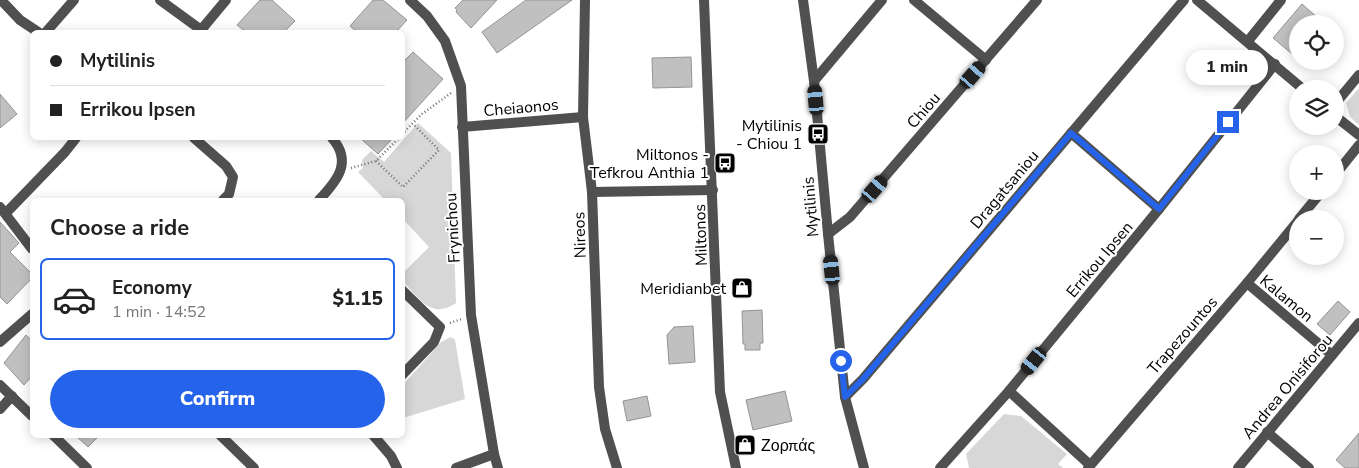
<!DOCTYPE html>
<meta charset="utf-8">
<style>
body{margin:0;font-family:"Nunito Sans",sans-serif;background:#f2f2f2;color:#222;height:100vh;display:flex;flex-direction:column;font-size:19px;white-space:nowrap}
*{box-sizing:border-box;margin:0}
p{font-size:16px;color:#767676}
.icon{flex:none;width:28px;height:28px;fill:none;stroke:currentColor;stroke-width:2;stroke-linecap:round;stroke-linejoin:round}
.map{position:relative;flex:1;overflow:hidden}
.panel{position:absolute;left:30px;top:198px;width:375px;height:240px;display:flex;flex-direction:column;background:#fff;border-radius:8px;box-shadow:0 2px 12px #0003}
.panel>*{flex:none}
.hud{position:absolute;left:30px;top:30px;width:375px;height:110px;border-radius:8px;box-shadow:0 2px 12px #0003;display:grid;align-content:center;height:110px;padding:0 20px;background:#fff}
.controls{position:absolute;left:1289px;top:15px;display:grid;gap:10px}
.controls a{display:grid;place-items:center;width:55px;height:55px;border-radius:50%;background:#fff;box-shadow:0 2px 12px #0003;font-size:25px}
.end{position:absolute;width:22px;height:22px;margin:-11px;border:6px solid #2563eb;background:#fff;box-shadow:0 0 0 2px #fff}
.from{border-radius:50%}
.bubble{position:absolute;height:35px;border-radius:18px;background:#fff;box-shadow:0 2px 12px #0003;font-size:16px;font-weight:800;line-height:35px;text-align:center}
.car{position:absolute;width:15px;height:30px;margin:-15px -8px;border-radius:6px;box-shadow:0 0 4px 1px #0007;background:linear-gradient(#222 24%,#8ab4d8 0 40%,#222 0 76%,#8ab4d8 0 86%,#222 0)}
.hud b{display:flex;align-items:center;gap:18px;height:48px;font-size:19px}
.hud b+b{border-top:1px solid #e0e0e0}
.hud i{width:12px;height:12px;background:#222}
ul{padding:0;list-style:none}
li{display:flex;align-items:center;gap:15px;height:82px;margin:0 10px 8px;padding:0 10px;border:2px solid transparent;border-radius:8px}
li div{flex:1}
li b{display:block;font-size:19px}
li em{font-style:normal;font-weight:800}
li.on{border-color:#2563eb}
li>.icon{width:45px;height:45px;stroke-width:1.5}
h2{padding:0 20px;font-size:22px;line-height:60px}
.button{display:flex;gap:10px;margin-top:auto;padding:10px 20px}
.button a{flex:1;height:58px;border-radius:30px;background:#2563eb;color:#fff;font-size:20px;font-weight:800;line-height:58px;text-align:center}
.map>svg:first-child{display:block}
</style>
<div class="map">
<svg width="1359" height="468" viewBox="0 0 1359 468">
<rect width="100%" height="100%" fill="#fff"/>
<g fill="#d7d7d7">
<path d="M1359 88V125L1350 117 1346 103Z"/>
<path d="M418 123 451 153 456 303C431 320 419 298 403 281V273L429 247 403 219 402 200H385L358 172 363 168 362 160 371 151 384 162Z"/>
<path d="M451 337 455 340 465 399 403 418V385L441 342Z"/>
<path d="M1004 414 1021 416 1067 454 1058 464 1063 468H969L966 454Z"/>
</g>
<g fill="#c0c0c0" stroke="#949494">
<path d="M260 0H272L295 21 284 32H246L237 25Z"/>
<path d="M373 0H383L407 20 396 32H357L350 26Z"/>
<path d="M463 0H497L471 28 456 12 457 10 455 8Z"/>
<path d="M526 0H572L497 53 482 32Z"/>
<path d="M1302 4 1325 24H1298V59L1273 38Z"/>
<path d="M413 52 443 79 402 124V63Z"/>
<path d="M691 57 692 87 653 88 652 58Z"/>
<path d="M0 94 17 114 0 128Z"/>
<path d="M360 138H393L378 154Z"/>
<path d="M0 222 19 243 10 252 32 274V278L7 304 0 297Z"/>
<path d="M1338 301 1350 312 1330 335 1317 324Z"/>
<path d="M762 310 763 343H760V350H745V344H743L742 311Z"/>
<path d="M693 326 695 362 669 364 667 335 674 327Z"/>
<path d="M26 335 32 341V376L24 385 4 363Z"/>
<path d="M785 391 792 421 753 430 746 400Z"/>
<path d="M647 396 651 416 627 421 623 401Z"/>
<path d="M1359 433V468H1345L1336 460Z"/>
<path d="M75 435H100L88 447Z"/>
</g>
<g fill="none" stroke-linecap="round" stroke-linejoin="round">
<g stroke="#727272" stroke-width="2.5" stroke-dasharray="1 2.5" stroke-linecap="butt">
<path d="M402 134 422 114 451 93"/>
<path d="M376 161 403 187 439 150 413 124"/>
<path d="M351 168 376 161 399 138"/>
<path d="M450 323 462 319"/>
</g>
<g stroke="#505050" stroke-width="10">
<path d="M1 0 20 20 38 32"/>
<path d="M160 0 204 32"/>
<path d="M410 0 427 16 445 41 461 86 471 315 494 454 498 468"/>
<path d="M585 0 583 117 592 192 599 387 605 429 617 468"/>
<path d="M803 0 814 81 828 234 845 397 864 468"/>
<path d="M914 0 986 60"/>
<path d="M1197 0 1303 89"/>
<path d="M201 30 226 0"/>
<path d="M46 32 74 0"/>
<path d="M1248 41 1281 0"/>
<path d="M814 81 882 0"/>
<path d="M1335 104 1359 75"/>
<path d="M1335 116 1359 135"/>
<path d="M462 127 583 117"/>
<path d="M1071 133 1159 209"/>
<path d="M194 138 226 166 233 177 229 194 223 200"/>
<path d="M1335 175 1359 145"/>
<path d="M592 192 713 190"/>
<path d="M319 200C337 181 353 162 332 138"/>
<path d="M0 207 32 249"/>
<path d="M6 213 65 152 76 138"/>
<path d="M1299 219 1322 191"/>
<path d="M828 234 850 217 1037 0"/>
<path d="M1247 283 1332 355"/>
<path d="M402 290 440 327 434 342 402 375"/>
<path d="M0 342 32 314"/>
<path d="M0 385 32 416"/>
<path d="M1009 391 1090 465"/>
<path d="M845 397 863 379 1184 0"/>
<path d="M0 409 12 396"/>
<path d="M1267 432 1309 468"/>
<path d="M53 435 87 468"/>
<path d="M220 435 254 468"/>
<path d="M373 435 391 456 397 468"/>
<path d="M456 468 494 454"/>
<path d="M940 468 1009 391 1159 209 1275 64"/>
<path d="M1088 468 1247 283 1298 221"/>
<path d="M1238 468 1359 323"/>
</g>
<path stroke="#505050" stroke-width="10" d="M704 0 720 392 736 468"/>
</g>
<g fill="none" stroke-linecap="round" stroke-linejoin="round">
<path stroke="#2563eb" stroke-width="6" d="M841 361 845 397 863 379 1071 133 1159 209 1228 122"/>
</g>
<defs>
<g id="bus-square" transform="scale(1.125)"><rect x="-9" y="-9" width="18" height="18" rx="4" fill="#000" stroke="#fff"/><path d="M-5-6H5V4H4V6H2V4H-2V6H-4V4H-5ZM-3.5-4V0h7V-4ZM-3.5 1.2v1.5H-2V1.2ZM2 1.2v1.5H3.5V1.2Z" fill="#fff"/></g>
<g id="shop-square" transform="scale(1.125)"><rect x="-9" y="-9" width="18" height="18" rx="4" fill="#000" stroke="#fff"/><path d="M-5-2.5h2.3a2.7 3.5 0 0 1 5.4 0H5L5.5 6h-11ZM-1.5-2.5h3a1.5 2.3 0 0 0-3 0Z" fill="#fff"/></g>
</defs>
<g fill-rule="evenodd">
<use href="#bus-square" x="818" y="134"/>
<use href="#bus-square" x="725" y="163"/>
<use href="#shop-square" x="742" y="288"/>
<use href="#shop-square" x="745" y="445"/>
</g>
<g text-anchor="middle" stroke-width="4" stroke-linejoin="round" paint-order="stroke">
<g font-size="16" fill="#000" stroke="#fff">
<text transform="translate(521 107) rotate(-5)" y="6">Cheiaonos</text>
<text transform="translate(923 110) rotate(-49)" y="6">Chiou</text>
<text transform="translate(1004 189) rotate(-50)" y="6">Dragatsaniou</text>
<text transform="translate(810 207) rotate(-95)" y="6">Mytilinis</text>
<text transform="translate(452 228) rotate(-93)" y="6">Frynichou</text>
<text transform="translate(579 235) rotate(-92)" y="6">Nireos</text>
<text transform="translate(700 235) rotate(-92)" y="6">Miltonos</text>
<text transform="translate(1099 259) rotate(-50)" y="6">Errikou Ipsen</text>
<text transform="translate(1287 298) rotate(40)" y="6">Kalamon</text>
<text transform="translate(1182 335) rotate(-49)" y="6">Trapezountos</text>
<text transform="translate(1287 386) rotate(-50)" y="6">Andrea Onisiforou</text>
</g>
<g font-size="16" fill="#000" stroke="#fff" text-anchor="end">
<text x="802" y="131">Mytilinis<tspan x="802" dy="18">- Chiou 1</tspan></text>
<text x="709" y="160">Miltonos -<tspan x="709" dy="18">Tefkrou Anthia 1</tspan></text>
<text x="726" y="294">Meridianbet</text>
<text x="761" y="451" text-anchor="start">Ζορπάς</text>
</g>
</g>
</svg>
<div class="controls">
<a><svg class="icon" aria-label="locate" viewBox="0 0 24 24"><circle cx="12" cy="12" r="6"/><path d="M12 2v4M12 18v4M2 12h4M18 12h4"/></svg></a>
<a><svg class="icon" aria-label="layers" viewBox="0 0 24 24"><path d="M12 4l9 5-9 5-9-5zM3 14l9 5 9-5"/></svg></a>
<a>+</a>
<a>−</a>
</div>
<i class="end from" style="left:841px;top:361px"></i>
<i class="end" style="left:1228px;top:122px"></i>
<div class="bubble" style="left:1186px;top:50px;width:82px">1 min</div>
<i class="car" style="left:973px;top:75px;rotate:41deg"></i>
<i class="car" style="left:816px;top:100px;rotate:355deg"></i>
<i class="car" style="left:875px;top:189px;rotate:41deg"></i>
<i class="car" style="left:832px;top:270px;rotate:354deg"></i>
<i class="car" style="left:1034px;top:361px;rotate:219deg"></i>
<div class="hud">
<b><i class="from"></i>Mytilinis</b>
<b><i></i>Errikou Ipsen</b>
</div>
<section class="panel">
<h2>Choose a ride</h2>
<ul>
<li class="on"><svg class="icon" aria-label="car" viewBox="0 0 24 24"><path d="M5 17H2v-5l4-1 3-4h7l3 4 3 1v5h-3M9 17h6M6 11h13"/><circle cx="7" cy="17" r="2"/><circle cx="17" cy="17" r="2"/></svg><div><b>Economy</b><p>1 min · 14:52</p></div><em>$1.15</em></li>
</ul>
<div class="button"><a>Confirm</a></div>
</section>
</div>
